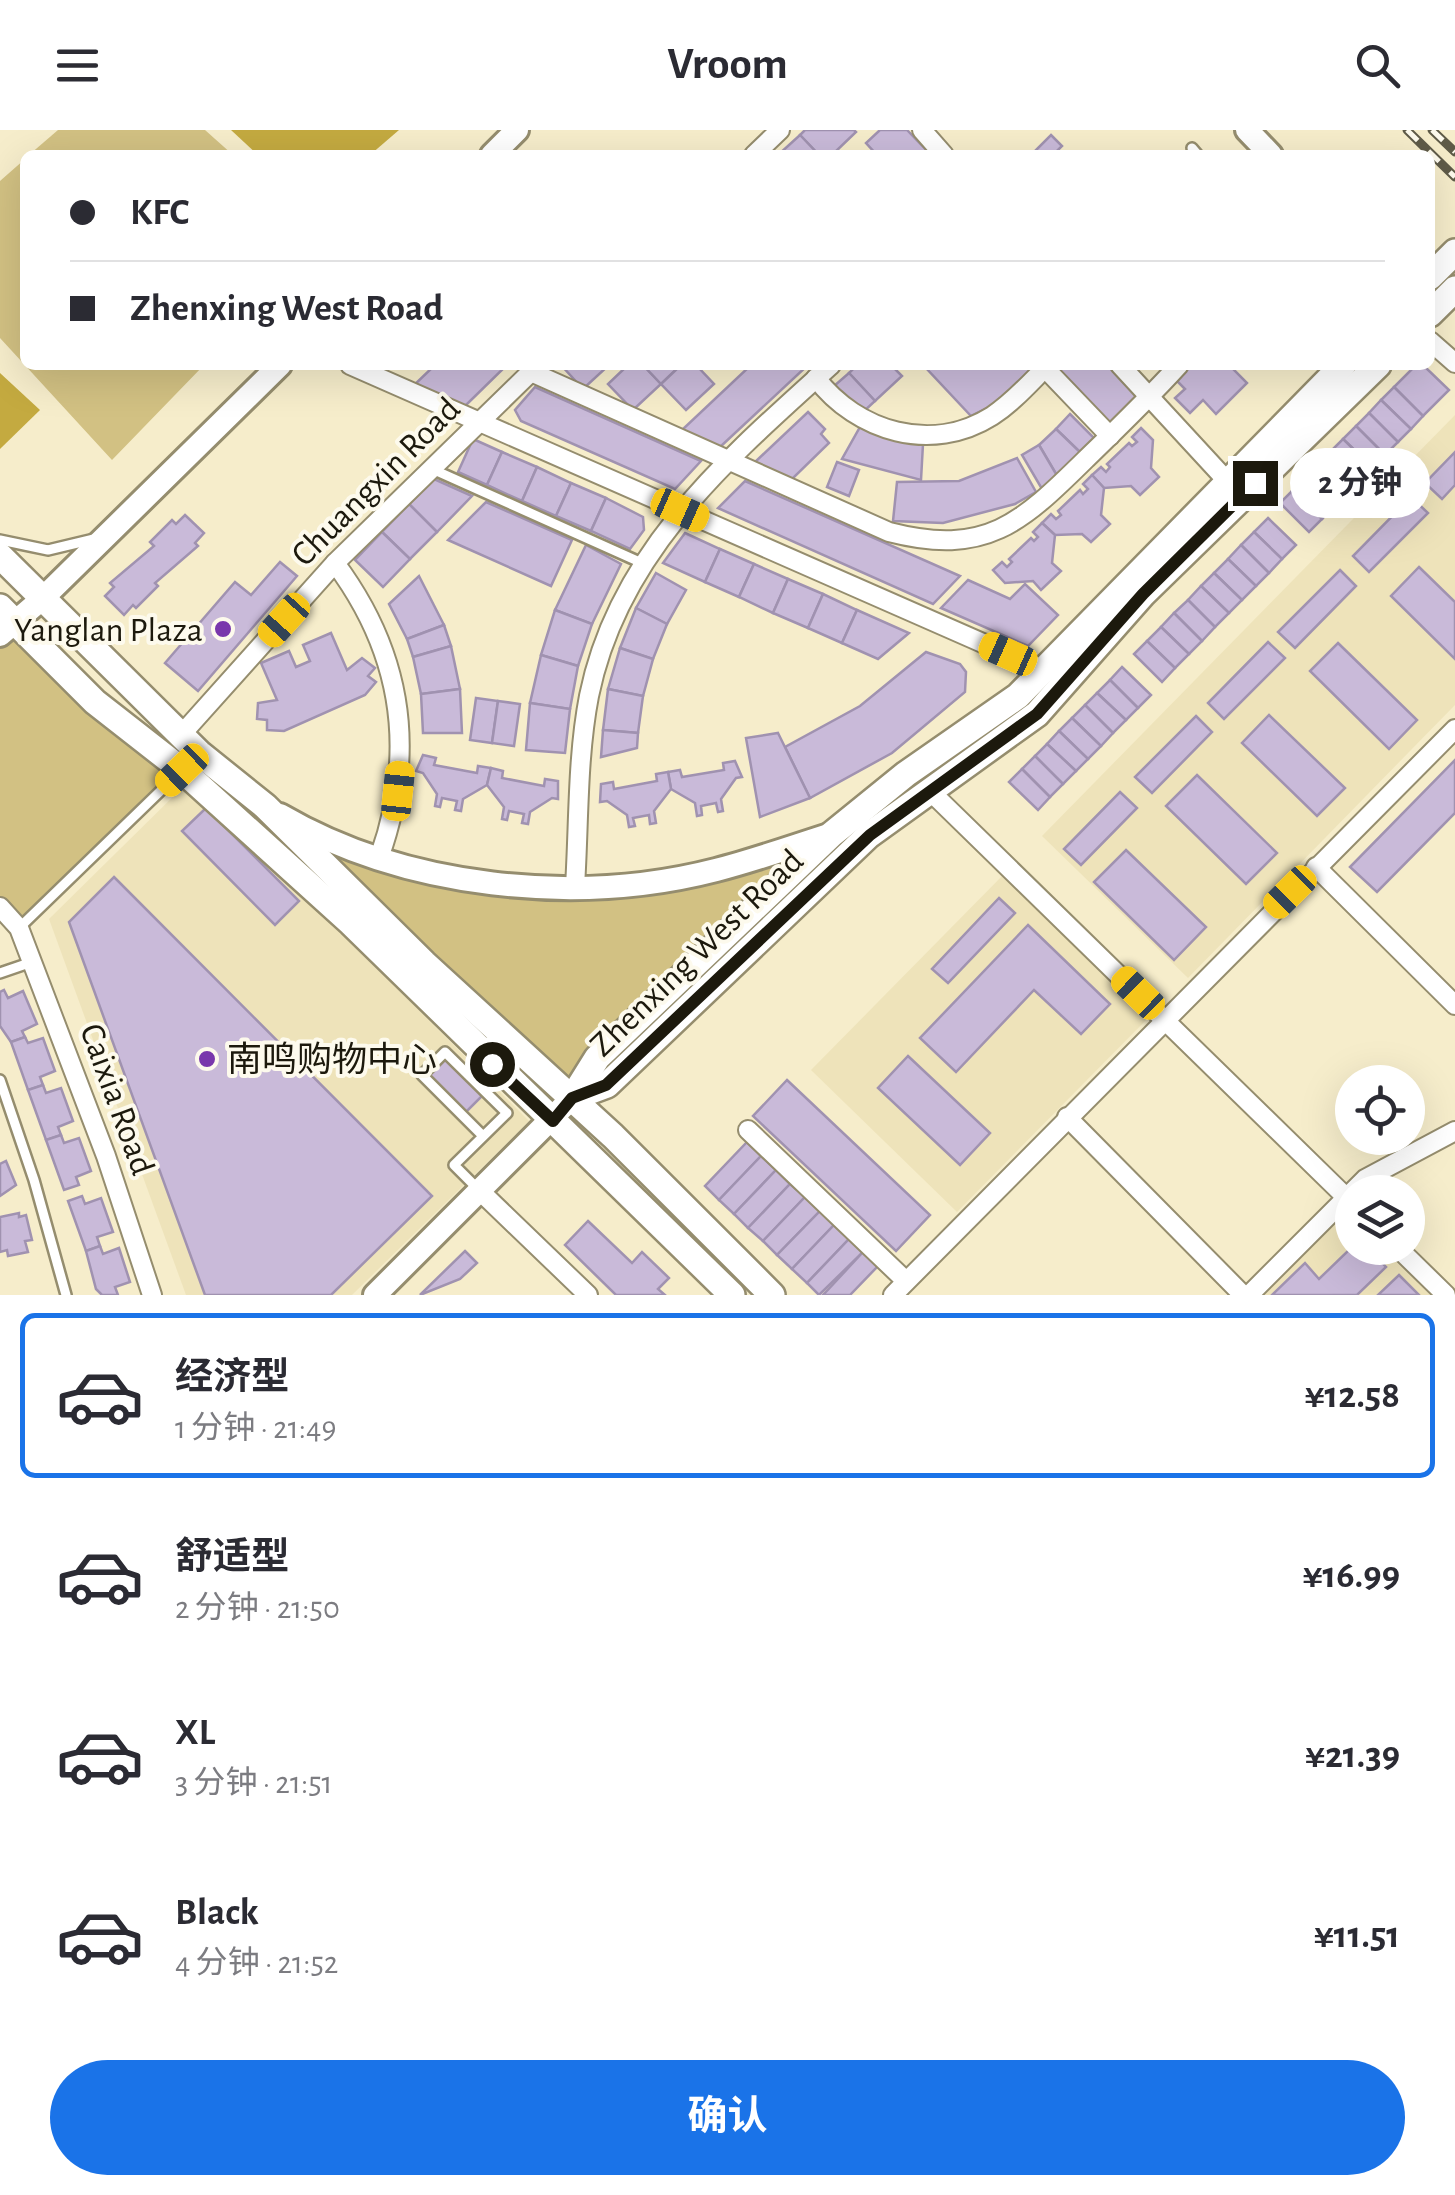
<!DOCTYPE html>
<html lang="zh">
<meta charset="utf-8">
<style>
body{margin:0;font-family:"Alegreya Sans","Noto Sans SC",sans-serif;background:#f7f7f7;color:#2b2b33;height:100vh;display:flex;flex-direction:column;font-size:38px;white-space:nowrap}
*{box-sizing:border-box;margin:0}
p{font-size:32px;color:#7c7c81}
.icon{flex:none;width:55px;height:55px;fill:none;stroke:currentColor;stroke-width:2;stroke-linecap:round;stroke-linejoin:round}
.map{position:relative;height:1165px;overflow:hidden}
.drawer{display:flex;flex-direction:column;background:#fff;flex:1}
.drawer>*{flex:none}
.hud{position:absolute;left:20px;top:20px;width:1415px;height:220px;border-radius:15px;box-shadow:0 10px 40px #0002;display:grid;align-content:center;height:220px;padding:0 50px;background:#fff}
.buttons{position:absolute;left:1335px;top:935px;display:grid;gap:20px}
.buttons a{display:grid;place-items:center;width:90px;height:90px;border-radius:50%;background:#fff;box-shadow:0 10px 40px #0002;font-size:50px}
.end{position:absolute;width:45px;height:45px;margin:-22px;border:12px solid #1c190d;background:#fff;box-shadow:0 0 0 5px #fff}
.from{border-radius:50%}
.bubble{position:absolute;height:70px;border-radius:35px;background:#fff;box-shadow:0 10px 40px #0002;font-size:32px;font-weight:700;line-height:70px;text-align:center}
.car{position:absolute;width:30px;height:60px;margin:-30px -15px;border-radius:12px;box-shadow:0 0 8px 2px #0007;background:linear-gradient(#f5c518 24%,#345 0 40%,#f5c518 0 76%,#345 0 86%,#f5c518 0)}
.hud b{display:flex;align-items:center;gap:35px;height:95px;font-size:38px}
.hud b+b{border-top:2px solid #e1e1e2}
.hud i{width:25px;height:25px;background:#2b2b33}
ul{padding:18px 0 0;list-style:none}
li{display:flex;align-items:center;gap:30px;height:165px;margin:0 20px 15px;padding:0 30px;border:5px solid transparent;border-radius:15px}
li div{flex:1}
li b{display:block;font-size:38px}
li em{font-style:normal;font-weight:700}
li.current{border-color:#1a73e8}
li>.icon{width:90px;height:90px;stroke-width:1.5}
.button{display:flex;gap:20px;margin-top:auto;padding:20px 50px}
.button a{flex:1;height:115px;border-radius:60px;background:#1a73e8;color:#fff;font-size:40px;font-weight:700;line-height:115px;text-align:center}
header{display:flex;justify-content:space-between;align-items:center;height:130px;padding:0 50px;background:#fff;font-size:45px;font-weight:700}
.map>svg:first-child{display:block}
</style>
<header><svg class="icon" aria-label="menu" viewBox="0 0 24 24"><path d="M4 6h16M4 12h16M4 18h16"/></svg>Vroom<svg class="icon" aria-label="search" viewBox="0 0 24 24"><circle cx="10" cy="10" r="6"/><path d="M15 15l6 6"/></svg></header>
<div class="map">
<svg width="1455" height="1165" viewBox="0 0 1455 1165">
<rect width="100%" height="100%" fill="#f6edcb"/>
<g fill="#eee3ba">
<path d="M1455 285V575L1188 848 1042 706Z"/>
<path d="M190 650 529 991 352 1165H186L49 789Z"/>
<path d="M1007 741 1153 883 957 1082 811 940Z"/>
<path d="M1344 1080 1352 1088V1118H1382L1430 1165H1259Z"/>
</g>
<g fill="#d2c183">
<path d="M58 0H205L233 25H29Z"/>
<path d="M25 29V235H204L112 330 0 208V51Z"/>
<path d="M14 492 182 640 19 798 0 777V505Z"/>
<path d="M307 699 406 736 610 755 832 704 570 966Z"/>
</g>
<g fill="#c4aa40">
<path d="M231 0H399L370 25H258Z"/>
<path d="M0 243 40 280 0 319Z"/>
</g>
<g fill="#c9bad9" stroke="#a092b0" stroke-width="2.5">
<path d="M805 0H854L856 2 832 25H819L800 5Z"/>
<path d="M880 0H907L931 25H877L866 13Z"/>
<path d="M800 5 819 25H778Z"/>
<path d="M1051 5 1062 16 1053 25H1031Z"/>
<path d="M435 235H507L465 276 412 257Z"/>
<path d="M561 235H609L583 259Z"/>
<path d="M628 235H643L661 254 633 280 608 254Z"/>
<path d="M643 235H681L661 254Z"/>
<path d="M681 235H696L714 254 686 280 661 254Z"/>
<path d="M751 235H808L719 318 689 305 683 299Z"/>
<path d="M857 235H891L902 246 875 271 849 243Z"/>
<path d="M929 235H1031L1035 240 1002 271 971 286 926 238Z"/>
<path d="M1053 235H1108L1139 268 1110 295Z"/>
<path d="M1188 235H1238L1234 240 1247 253 1216 284 1203 270 1190 283 1175 268 1185 259 1175 249Z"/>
<path d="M1416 235H1423L1449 260 1423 286 1394 257Z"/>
<path d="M849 243 875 271 861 284 834 256Z"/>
<path d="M535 257 701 331 675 359 521 291 515 280Z"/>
<path d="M1394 257 1423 286 1411 299 1381 270Z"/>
<path d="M1381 270 1411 299 1398 312 1369 283Z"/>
<path d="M808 282 825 299 821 304 829 313 789 352 754 333Z"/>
<path d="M1369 283 1398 312 1385 325 1356 296Z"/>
<path d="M1070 284 1097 311 1083 325 1056 299Z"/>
<path d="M1356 296 1385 325 1373 338 1343 309Z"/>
<path d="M860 297 923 314 921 350 842 329Z"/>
<path d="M1141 298 1153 310 1151 338 1159 347 1140 365 1131 356 1104 358 1092 345 1101 337 1106 342 1110 337 1107 334 1129 313 1132 316 1137 312 1132 307Z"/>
<path d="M1056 299 1083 325 1059 349 1039 315Z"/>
<path d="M473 309 502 322 487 355 458 342Z"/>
<path d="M1343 309 1373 338 1360 350 1330 322Z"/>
<path d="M1039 315 1059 349 1042 359 1022 325Z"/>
<path d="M502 322 537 337 522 371 487 355Z"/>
<path d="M1330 322 1360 350 1347 364 1318 335Z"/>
<path d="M1455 322V355L1442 369 1425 353Z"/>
<path d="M1017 328 1036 362 1015 374 943 393 893 391 897 352 959 351Z"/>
<path d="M837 332 859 340 849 366 827 357Z"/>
<path d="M1318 335 1347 364 1335 376 1305 348Z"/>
<path d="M537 337 571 353 556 386 522 371Z"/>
<path d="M1092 345 1104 358 1101 385 1110 394 1091 412 1082 404 1055 405 1042 393 1051 384 1056 389 1061 385 1058 381 1080 360 1083 364 1088 359 1083 354Z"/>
<path d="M1305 348 1335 376 1322 389 1292 361Z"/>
<path d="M434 349 472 366 437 402 409 374Z"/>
<path d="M745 351 960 446 933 474 718 378Z"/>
<path d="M571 353 606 368 591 401 556 386Z"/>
<path d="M1292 361 1322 389 1309 402 1280 373Z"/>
<path d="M1411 367 1428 383 1369 442 1353 426Z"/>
<path d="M606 368 643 387 644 400 630 419 591 401Z"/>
<path d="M486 372 572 410 551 456 448 410Z"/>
<path d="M409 374 437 402 410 429 382 402Z"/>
<path d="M185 385 204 403 195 413 198 416 155 453 158 456 136 478 133 475 124 485 105 466 114 457 110 453 154 416 150 412 172 390 176 394Z"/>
<path d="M1268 388 1296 415 1282 429 1254 402Z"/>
<path d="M1042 393 1055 405 1052 433 1061 441 1041 460 1033 451 1005 453 993 440 1002 432 1007 437 1012 432 1009 429 1031 408 1034 411 1038 407 1033 402Z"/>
<path d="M382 402 410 429 383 457 355 430Z"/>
<path d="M1254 402 1282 429 1269 443 1241 415Z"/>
<path d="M685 403 720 419 705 452 663 433Z"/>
<path d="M586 415 621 434 592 494 555 480Z"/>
<path d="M1241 415 1269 443 1256 456 1228 429Z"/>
<path d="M720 419 754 434 739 467 705 452Z"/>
<path d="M1228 429 1256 456 1242 470 1214 443Z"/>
<path d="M280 432 297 446 198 561 165 533 235 452 251 465Z"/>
<path d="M754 434 788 449 773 483 739 467Z"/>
<path d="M1419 437 1455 472V529L1391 466Z"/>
<path d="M1340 440 1356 456 1295 518 1278 502Z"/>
<path d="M656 443 686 460 667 494 636 478Z"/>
<path d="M1214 443 1242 470 1229 483 1201 456Z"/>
<path d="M419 446 444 495 407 509 389 474Z"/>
<path d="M788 449 823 464 808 498 773 483Z"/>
<path d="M968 450 1010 469 1025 454 1058 485 1028 516 941 478Z"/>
<path d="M1201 456 1229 483 1215 497 1188 470Z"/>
<path d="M823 464 857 480 842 513 808 498Z"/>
<path d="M1188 470 1215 497 1202 511 1174 483Z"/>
<path d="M636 478 667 494 653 529 620 518Z"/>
<path d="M555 480 592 494 578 536 541 525Z"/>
<path d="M857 480 909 503 878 529 842 513Z"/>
<path d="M1174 483 1202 511 1189 524 1161 497Z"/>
<path d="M444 495 451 516 413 527 407 509Z"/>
<path d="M1161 497 1189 524 1175 538 1147 511Z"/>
<path d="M331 503 347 540 362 528 375 538 368 546 376 552 365 565 284 601 267 600V590L257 589 258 573 277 570 261 533 289 521 296 537 310 531 303 515Z"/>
<path d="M1147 511 1175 538 1162 552 1134 524Z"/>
<path d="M1268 512 1285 528 1224 589 1208 573Z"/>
<path d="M1338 513 1417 590 1389 619 1310 541Z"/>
<path d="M451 516 460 559 421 564 413 527Z"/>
<path d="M620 518 653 529 643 566 608 559Z"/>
<path d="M926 522 960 534 966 542 965 562 892 623 810 668 785 617 860 576Z"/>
<path d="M541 525 578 536 570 579 530 573Z"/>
<path d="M1122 537 1151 565 1138 578 1110 550Z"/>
<path d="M1110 550 1138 578 1126 590 1097 563Z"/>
<path d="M460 559 462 603H423L421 564Z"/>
<path d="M608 559 643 566 638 603 603 600Z"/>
<path d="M1097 563 1126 590 1113 603 1085 575Z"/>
<path d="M476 568 498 571 492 613 470 610Z"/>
<path d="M498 571 520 574 514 616 492 613Z"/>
<path d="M530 573 570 579 565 623 526 620Z"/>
<path d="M1085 575 1113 603 1101 616 1072 588Z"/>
<path d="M1269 585 1345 658 1317 686 1242 613Z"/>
<path d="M1196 586 1212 602 1152 663 1135 647Z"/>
<path d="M1072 588 1101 616 1088 629 1059 601Z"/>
<path d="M603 600 638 603 637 618 601 627Z"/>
<path d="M1059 601 1088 629 1076 641 1047 614Z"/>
<path d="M778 603 810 668 760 687 746 608Z"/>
<path d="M1047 614 1076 641 1063 654 1035 626Z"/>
<path d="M423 625 436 628 434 635 477 643 478 636 491 638 487 655 463 669 461 681 455 680 457 671 442 668 440 677 435 676 437 664 423 643 416 641Z"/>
<path d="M1035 626 1063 654 1050 667 1022 639Z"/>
<path d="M1455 630V683L1377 762 1350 737Z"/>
<path d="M735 631 742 647 736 648 721 669 723 681 718 682 716 673 701 676 702 685 697 686 695 673 671 659 668 642 680 640 682 647 724 640 723 633Z"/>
<path d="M491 638 503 641 502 648 544 656 545 649 558 651V669L552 668 530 682 528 694 522 693 524 684 509 681 507 690 502 689 504 677 487 655Z"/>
<path d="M1022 639 1050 667 1038 680 1009 652Z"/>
<path d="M668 642 671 659 654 681 656 693 650 694 649 685 633 688 635 696 629 697 627 685 607 671 600 672 601 654 613 652 614 659 657 651 656 644Z"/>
<path d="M1197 645 1277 723 1246 754 1166 676Z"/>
<path d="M1120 662 1137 678 1081 735 1064 719Z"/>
<path d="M206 678 299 771 275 795 182 701Z"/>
<path d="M1126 720 1206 797 1174 830 1094 752Z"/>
<path d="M114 747 432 1066 331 1165H205L69 792Z"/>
<path d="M999 768 1015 783 948 853 932 839Z"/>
<path d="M1028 795 1110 874 1081 904 1034 860 956 942 920 908Z"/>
<path d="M4 860 8 868 23 861 37 894 22 901 25 907 11 912 0 896V862Z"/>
<path d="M25 907 28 913 43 908 55 941 40 947 43 955 28 960 11 912Z"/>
<path d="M908 926 990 1003 960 1035 878 958Z"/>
<path d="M445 928 483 965 465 983 428 945Z"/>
<path d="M787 950 930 1085 896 1121 753 986Z"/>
<path d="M43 955 46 963 61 958 73 991 58 997 61 1005 46 1010 28 960Z"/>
<path d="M61 1005 64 1013 79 1008 91 1041 76 1047 79 1055 64 1060 46 1010Z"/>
<path d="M747 1012 761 1026 719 1070 705 1056Z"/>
<path d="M761 1026 776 1040 734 1084 719 1070Z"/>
<path d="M6 1031 16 1055 0 1066V1034Z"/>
<path d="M776 1040 790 1054 748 1098 734 1084Z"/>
<path d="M790 1054 805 1067 763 1111 748 1098Z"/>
<path d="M82 1066 85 1074 101 1068 113 1102 97 1107 100 1116 86 1121 68 1071Z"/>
<path d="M805 1067 820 1081 777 1125 763 1111Z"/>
<path d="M820 1081 834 1095 792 1139 777 1125Z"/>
<path d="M19 1083V1087L26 1085 32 1110 25 1111 28 1122 8 1126 7 1120 0 1122V1087Z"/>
<path d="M588 1091 632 1133 642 1122 669 1148 658 1159 665 1165H616L565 1115Z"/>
<path d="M834 1095 849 1109 807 1153 792 1139Z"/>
<path d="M849 1109 863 1122 819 1165 807 1153Z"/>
<path d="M100 1116 103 1124 119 1118 130 1152 115 1157 118 1165H102L96 1159 86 1121Z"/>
<path d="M1352 1117 1368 1118 1386 1137 1357 1165H1272L1305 1133 1319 1149Z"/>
<path d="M465 1121 477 1133 460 1149 420 1165Z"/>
<path d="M863 1122 878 1136 850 1165H823Z"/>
<path d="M1399 1145 1419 1165H1378Z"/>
</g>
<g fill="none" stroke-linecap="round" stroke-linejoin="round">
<g stroke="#958d6e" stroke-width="14">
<g id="service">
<path d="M1192 18 1198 25"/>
<path d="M432 339 642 433"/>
<path d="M0 410 48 420 94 409"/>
<path d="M19 798 179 643"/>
<path d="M0 843 32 832"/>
<path d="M0 950 34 1050 66 1165"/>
<path d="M480 1061 454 1035 507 983 445 922 422 945 483 1006"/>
</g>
</g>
<g stroke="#958d6e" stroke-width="22">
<g id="minor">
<path d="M922 0 944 25"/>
<path d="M754 25 780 0"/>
<path d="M1430 211 1455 233"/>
<path d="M350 235 1044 540"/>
<path d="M1042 235 1110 306"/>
<path d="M1120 235 1228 352"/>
<path d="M531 242 889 402C986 427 1021 393 1086 329 1118 298 1149 268 1179 235"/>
<path d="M816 248C857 302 932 324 992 286 1012 273 1028 255 1045 238"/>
<path d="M335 433C403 524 417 622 379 728"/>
<path d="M181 605 335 433 538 235"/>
<path d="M931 662 1352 1073"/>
<path d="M1316 737 1455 875"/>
<path d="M575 756C579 694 577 628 589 566 618 422 727 329 831 235"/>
<path d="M0 777 19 798 106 1026 152 1165"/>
<path d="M1067 987 1243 1165"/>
<path d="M748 1000 906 1151"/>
<path d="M480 1061 588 1165"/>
<path d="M1398 1118 1446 1165"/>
<path d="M893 1165 1455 599"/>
<path d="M1249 1165 1365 1049 1455 1001"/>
</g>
</g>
<g stroke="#958d6e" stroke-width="28">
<g id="tertiary">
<path d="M1247 0 1271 25"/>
<path d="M492 25 517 0"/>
<path d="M0 505 43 468 280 235"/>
<path d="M280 685C405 758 576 776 716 740 755 730 794 716 832 704"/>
<path d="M375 1165 572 968"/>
</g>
</g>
<g stroke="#958d6e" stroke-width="30">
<g id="secondary">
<path d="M1430 147 1455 122"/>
<path d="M1430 184 1455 159"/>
<path d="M0 426 199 623 265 676 424 833 613 1006 772 1165"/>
<path d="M0 477 95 572 182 640 351 793 732 1165"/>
<path d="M572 968 607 955 869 705 1037 584 1143 464 1378 235"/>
<path d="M572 968 597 928 832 704 906 644 1018 566 1343 235"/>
</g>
</g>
<use href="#service" stroke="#fff" stroke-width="9"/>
<use href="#minor" stroke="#fff" stroke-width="18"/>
<use href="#tertiary" stroke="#fff" stroke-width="22"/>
<use href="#secondary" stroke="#fff" stroke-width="25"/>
<g stroke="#5f5b48" stroke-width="9">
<g id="rail">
<path d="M1407 0 1455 47"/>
<path d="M1432 0 1455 22"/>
</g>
</g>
<use href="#rail" stroke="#fdfaed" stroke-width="5" stroke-dasharray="15" stroke-linecap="butt"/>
</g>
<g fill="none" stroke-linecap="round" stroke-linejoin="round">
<path stroke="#1c190d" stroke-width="12" d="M492 934 553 991 572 968 606 955 870 705 1037 584 1143 464 1255 353"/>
</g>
<g fill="#7937ac" stroke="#fdfaed" stroke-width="4">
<circle cx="223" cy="499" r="10"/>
<circle cx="207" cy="929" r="10"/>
</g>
<g text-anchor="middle" stroke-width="8" stroke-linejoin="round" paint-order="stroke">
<g font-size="35" fill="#1c190d" stroke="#fdfaed">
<text transform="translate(375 351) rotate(-45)" y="12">Chuangxin Road</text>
<text transform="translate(696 822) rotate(-44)" y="12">Zhenxing West Road</text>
<text transform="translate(118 969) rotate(70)" y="12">Caixia Road</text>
</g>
<g font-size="35" fill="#1c190d" stroke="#fdfaed" text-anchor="end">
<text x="203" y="511">Yanglan Plaza</text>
<text x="227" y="941" text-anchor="start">南鸣购物中心</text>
</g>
</g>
</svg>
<div class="buttons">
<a><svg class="icon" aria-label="locate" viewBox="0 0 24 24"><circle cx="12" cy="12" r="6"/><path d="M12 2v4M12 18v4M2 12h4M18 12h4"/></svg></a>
<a><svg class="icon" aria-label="layers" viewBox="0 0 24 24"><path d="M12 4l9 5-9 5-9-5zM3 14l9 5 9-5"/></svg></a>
</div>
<i class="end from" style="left:492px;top:934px"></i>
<i class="end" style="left:1255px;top:353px"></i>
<div class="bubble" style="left:1290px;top:318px;width:140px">2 分钟</div>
<i class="car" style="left:680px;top:380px;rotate:114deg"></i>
<i class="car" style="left:284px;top:490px;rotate:222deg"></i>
<i class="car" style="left:1008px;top:524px;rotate:294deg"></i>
<i class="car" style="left:182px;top:640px;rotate:226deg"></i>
<i class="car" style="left:398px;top:661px;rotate:6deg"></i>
<i class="car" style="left:1290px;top:762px;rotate:225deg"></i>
<i class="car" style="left:1138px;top:863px;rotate:314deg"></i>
<div class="hud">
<b><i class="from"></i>KFC</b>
<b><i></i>Zhenxing West Road</b>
</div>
</div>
<section class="drawer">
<ul>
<li class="current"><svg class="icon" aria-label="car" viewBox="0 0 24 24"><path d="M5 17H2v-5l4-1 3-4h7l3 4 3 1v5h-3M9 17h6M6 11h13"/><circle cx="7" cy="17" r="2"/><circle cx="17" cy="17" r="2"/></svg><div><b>经济型</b><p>1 分钟 · 21:49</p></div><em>¥12.58</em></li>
<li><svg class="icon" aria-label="car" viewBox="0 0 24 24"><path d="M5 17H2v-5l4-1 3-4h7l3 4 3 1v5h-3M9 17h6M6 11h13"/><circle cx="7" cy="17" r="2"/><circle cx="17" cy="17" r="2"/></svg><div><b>舒适型</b><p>2 分钟 · 21:50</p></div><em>¥16.99</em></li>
<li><svg class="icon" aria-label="car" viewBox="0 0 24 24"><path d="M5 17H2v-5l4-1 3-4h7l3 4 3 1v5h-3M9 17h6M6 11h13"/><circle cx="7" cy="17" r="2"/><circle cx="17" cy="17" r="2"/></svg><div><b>XL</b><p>3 分钟 · 21:51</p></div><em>¥21.39</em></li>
<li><svg class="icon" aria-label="car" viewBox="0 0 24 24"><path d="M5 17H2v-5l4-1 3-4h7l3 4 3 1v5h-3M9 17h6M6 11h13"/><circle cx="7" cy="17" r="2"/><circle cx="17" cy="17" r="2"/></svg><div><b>Black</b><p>4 分钟 · 21:52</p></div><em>¥11.51</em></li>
</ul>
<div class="button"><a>确认</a></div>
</section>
